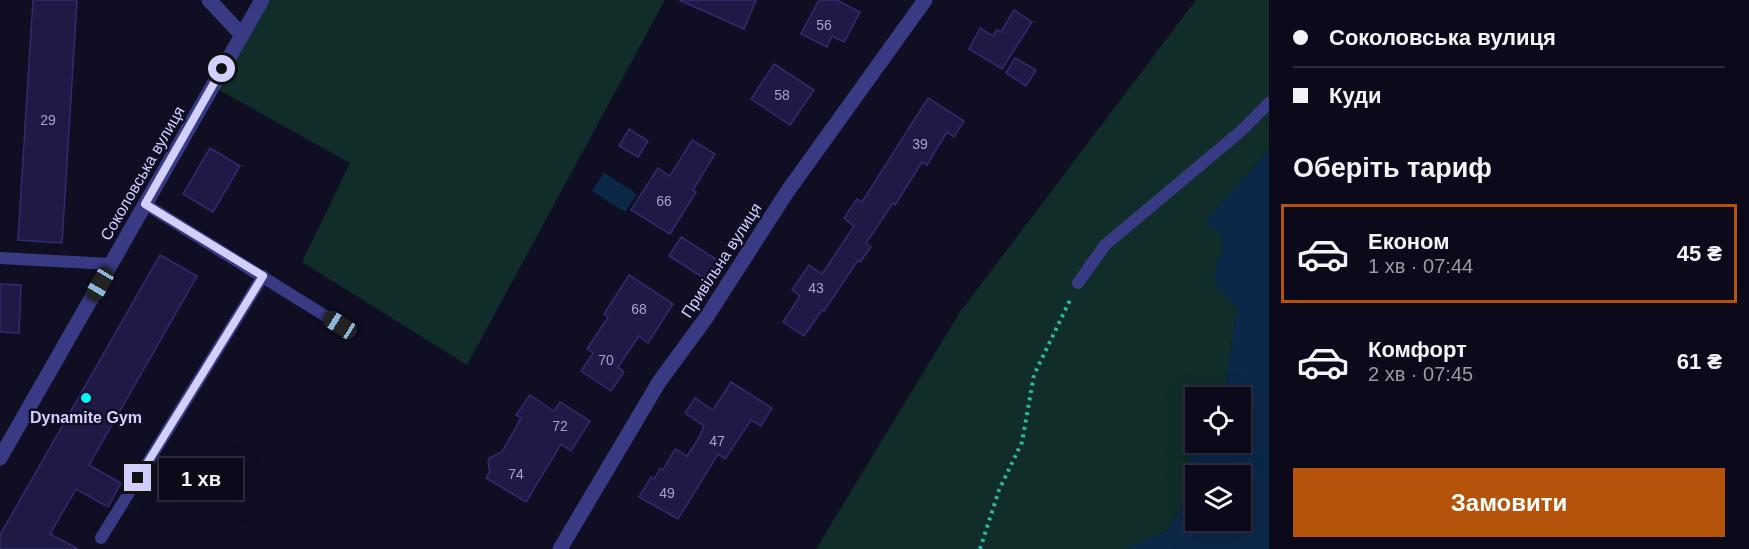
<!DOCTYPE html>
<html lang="uk">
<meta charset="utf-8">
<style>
body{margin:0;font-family:Helvetica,sans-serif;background:#151323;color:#f1f3f6;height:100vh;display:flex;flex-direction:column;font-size:22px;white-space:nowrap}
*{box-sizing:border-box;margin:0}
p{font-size:20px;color:#9a9aa2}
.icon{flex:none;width:33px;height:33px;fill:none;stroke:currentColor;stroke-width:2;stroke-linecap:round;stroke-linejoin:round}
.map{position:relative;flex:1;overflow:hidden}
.sheet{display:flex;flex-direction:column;background:#0c0a1a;width:480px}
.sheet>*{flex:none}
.hud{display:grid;align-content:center;height:132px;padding:0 24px;background:#0c0a1a}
.fabs{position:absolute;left:1185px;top:387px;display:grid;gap:12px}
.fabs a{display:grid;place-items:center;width:66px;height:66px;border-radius:0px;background:#0c0a1a;box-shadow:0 6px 24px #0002,0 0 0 2px #2c2b39;font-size:30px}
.end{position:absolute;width:27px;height:27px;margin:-14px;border:8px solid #d2d0ff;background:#111;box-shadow:0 0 0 3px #111}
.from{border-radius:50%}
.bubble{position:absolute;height:42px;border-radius:0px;background:#0c0a1a;box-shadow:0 6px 24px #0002,0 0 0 2px #2c2b39;font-size:20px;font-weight:600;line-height:42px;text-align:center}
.car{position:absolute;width:18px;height:36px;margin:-18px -9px;border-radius:8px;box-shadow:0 0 4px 2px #0007;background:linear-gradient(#222 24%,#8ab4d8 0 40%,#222 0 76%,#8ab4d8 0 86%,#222 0)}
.hud b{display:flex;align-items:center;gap:21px;height:57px;font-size:22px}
.hud b+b{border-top:2px solid #2c2b39}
.hud i{width:15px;height:15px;background:#f1f3f6}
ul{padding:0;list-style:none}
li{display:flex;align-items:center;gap:18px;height:99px;margin:0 12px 9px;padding:0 12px;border:3px solid transparent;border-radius:0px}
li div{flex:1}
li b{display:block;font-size:22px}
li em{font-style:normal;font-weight:600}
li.on{border-color:#b45309}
li>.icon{width:54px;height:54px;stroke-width:1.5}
h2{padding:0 24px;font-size:27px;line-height:72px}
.button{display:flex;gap:12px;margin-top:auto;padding:12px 24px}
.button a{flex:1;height:69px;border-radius:0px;background:#b45309;color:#fff;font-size:24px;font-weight:600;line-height:69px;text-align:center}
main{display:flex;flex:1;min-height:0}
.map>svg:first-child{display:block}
</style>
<main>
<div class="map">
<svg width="1269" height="549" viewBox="0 0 1269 549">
<rect width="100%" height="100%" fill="#100e23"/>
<g fill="#102d2a">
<path d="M262 0H665L467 365 302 262 350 163 212 86Z"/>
<path d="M1196 0H1269V150L1213 212 1224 249 1216 264 1226 297 1241 310 1235 319 1224 397 1196 398 1195 442 1188 464 1184 501 1168 530 1125 549H816L960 312Z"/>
</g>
<g fill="#0c2849" fill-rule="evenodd">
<path d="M1269 150V549H1125L1168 530 1184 501 1188 464 1196 442H1240V398L1224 397 1235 319 1240 310 1226 297 1214 281 1216 264 1224 248 1219 232 1206 224 1213 212ZM1196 476H1240V520H1196Z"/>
<path d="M604 173 637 194 625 212 592 191Z"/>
</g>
<g fill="#1f1945" stroke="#332b71" stroke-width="1.5">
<path d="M33 0H77L62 243 18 240Z"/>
<path d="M679 0H756L744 29Z"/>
<path d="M819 0H837L860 12 844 42 832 36 827 47 801 34Z"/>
<path d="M1014 10 1032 22 1002 69 969 49 980 28 993 36 997 30 1001 32Z"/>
<path d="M1015 58 1036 70 1026 86 1006 73Z"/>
<path d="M774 64 814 90 790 125 751 99Z"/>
<path d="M928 98 964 121 954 137 947 132 927 165 922 162 895 205 893 203 866 243 871 247 860 262 858 260 824 311 822 310 804 336 783 322 800 296 792 290 809 265 822 274 854 226 844 218 857 199 862 202Z"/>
<path d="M629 129 648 141 638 157 619 146Z"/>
<path d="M692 140 715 154 693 190 696 192 670 234 631 210 658 168 670 176Z"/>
<path d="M210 148 240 166 213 212 183 194Z"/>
<path d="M681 237 719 261 707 280 669 256Z"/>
<path d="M160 255 197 276 89 465 121 483 108 507 76 489 50 534 78 549H0V535Z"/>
<path d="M629 275 673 304 648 343 639 336 618 367 624 372 611 391 581 371 593 353 587 349 608 317 604 314Z"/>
<path d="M0 284 21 285 19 333 0 332Z"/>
<path d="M731 382 772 408 761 426 751 420 725 459 718 454 678 519 639 497 651 477 654 479 660 468 663 470 675 449 687 456 697 441 704 426 685 413 695 398 713 410Z"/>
<path d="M530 395 554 411 560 402 590 421 571 451 561 444 526 502 486 478 490 472 488 462 489 458 502 452 521 418 516 415Z"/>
</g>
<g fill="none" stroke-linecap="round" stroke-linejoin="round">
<path stroke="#2cb7a4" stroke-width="4" stroke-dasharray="3 4.5" stroke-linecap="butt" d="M980 549 999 490 1022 442 1034 375 1071 298"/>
<g stroke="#383b83" stroke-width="12">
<path d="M145 204 340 325"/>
<path d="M0 258 111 264"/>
<path d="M1078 283 1105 245 1241 131 1269 103"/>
<path d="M101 538 263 276"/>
</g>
<g stroke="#383b83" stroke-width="15">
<path d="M209 0 242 35"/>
<path d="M0 458 262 0"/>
<path d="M560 549 659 382 706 318 787 192 925 0"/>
</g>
</g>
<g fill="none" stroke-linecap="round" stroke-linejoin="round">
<path stroke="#d2d0ff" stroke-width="8" d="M138 478 263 276 145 204 222 69"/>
</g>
<circle fill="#00f5fb" stroke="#100e23" stroke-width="2" cx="86" cy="398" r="6"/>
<g text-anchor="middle" stroke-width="5" stroke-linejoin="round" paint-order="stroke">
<g font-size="14" fill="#a5a2d0">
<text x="824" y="30">56</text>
<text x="782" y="100">58</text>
<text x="48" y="125">29</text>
<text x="920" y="149">39</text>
<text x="664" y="206">66</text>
<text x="816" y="293">43</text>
<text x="639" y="314">68</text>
<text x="606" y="365">70</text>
<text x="560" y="431">72</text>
<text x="717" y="446">47</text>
<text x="516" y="479">74</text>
<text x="667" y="498">49</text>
</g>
<g font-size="16" fill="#d2d0ff" stroke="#100e23">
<text transform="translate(142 173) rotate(-60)" y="6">Соколовська вулиця</text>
<text transform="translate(721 260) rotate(-57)" y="6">Привільна вулиця</text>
</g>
<g font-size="16" font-weight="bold" fill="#d2d0ff" stroke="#100e23">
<text x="86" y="423">Dynamite Gym</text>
</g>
</g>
</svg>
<div class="fabs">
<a><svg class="icon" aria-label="locate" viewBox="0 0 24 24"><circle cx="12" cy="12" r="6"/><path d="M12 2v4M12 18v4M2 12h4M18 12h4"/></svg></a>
<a><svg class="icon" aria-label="layers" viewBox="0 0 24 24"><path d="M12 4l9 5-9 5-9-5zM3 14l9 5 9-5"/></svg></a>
</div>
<i class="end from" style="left:222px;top:69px"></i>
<i class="end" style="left:138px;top:478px"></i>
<div class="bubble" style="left:159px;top:458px;width:84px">1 хв</div>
<i class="car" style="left:100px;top:284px;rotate:210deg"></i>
<i class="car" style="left:340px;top:325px;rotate:302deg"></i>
</div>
<section class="sheet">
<div class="hud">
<b><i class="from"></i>Соколовська вулиця</b>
<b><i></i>Куди</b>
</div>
<h2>Оберіть тариф</h2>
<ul>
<li class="on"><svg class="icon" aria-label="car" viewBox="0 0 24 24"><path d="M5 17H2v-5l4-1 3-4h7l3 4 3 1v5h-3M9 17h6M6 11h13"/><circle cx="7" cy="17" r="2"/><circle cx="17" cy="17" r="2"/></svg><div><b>Економ</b><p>1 хв · 07:44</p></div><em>45 ₴</em></li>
<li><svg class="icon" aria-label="car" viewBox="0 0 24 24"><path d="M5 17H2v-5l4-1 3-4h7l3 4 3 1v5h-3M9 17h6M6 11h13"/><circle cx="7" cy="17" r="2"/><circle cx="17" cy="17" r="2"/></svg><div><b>Комфорт</b><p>2 хв · 07:45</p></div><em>61 ₴</em></li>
</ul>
<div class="button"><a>Замовити</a></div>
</section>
</main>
